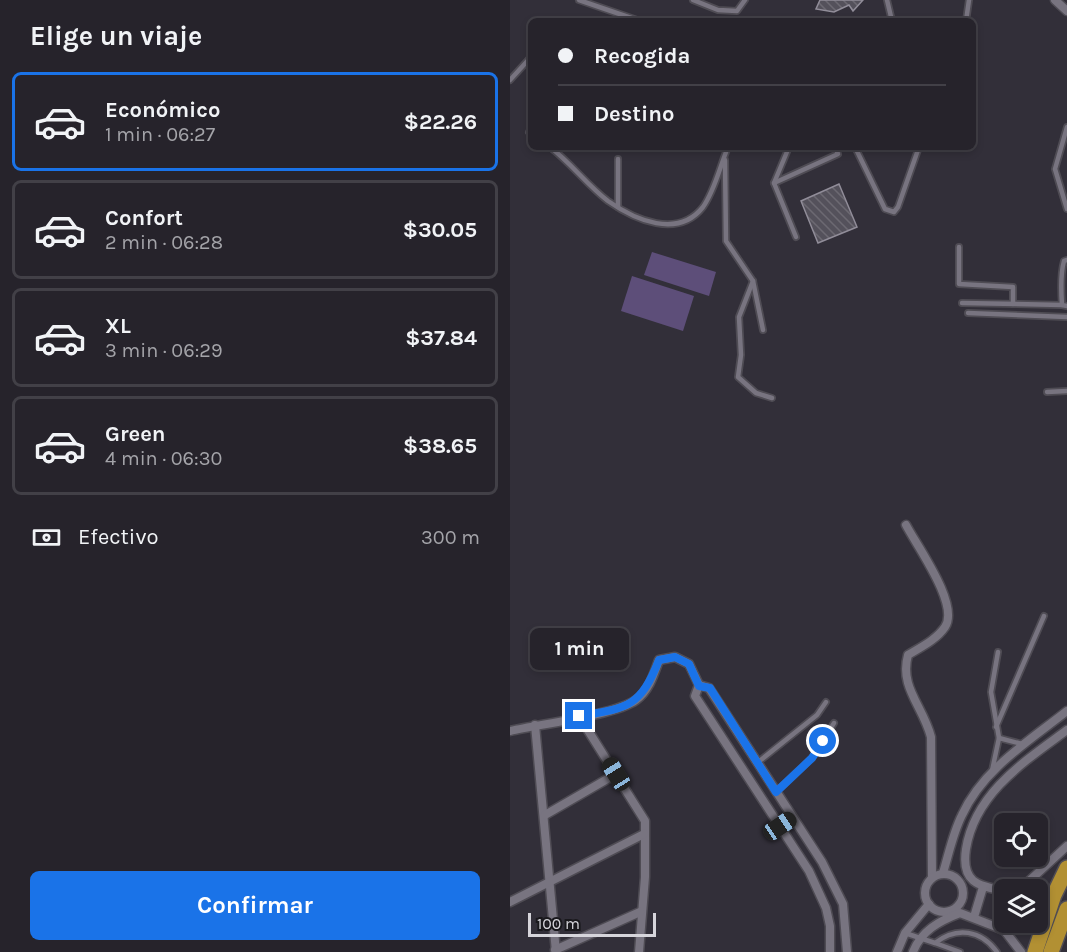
<!DOCTYPE html>
<html lang="es">
<meta charset="utf-8">
<style>
body{margin:0;font-family:Karla,sans-serif;background:#2e2b33;color:#f1f3f6;height:100vh;display:flex;flex-direction:column;font-size:22px;white-space:nowrap}
*{box-sizing:border-box;margin:0}
p{font-size:20px;color:#a4a4a9}
.icon{flex:none;width:33px;height:33px;fill:none;stroke:currentColor;stroke-width:2;stroke-linecap:round;stroke-linejoin:round}
.map{position:relative;flex:1;overflow:hidden}
.side{display:flex;flex-direction:column;background:#26232b;width:510px}
.side>*{flex:none}
.banner{position:absolute;left:18px;top:18px;width:448px;height:132px;border-radius:9px;box-shadow:0 3px 9px #0003,0 0 0 2px #424047;display:grid;align-content:center;height:132px;padding:0 30px;background:#26232b}
.controls{position:absolute;left:484px;top:813px;display:grid;gap:12px}
.controls a{display:grid;place-items:center;width:54px;height:54px;border-radius:9px;background:#26232b;box-shadow:0 3px 9px #0003,0 0 0 2px #424047;font-size:30px}
.scale{position:absolute;left:18px;bottom:15px;width:128px;box-sizing:border-box;padding-left:6px;border:3px solid #d6d5db;border-top:0;font-size:16px;line-height:21px;white-space:nowrap;color:#d6d5db;-webkit-text-stroke:4px #19181c;paint-order:stroke}
.end{position:absolute;width:27px;height:27px;margin:-14px;border:8px solid #1a73e8;background:#fff;box-shadow:0 0 0 3px #fff}
.from{border-radius:50%}
.bubble{position:absolute;height:42px;border-radius:9px;background:#26232b;box-shadow:0 3px 9px #0003,0 0 0 2px #424047;font-size:20px;font-weight:700;line-height:42px;text-align:center}
.car{position:absolute;width:18px;height:36px;margin:-18px -9px;border-radius:8px;box-shadow:0 0 4px 2px #0007;background:linear-gradient(#222 24%,#8ab4d8 0 40%,#222 0 76%,#8ab4d8 0 86%,#222 0)}
.banner b{display:flex;align-items:center;gap:21px;height:57px;font-size:22px}
.banner b+b{border-top:2px solid #424047}
.banner i{width:15px;height:15px;background:#f1f3f6}
ul{padding:0;list-style:none}
li{display:flex;align-items:center;gap:18px;height:99px;margin:0 12px 9px;padding:0 18px;border:3px solid #424047;border-radius:9px}
li div{flex:1}
li b{display:block;font-size:22px}
li em{font-style:normal;font-weight:700}
li.active{border-color:#1a73e8}
li>.icon{width:54px;height:54px;stroke-width:1.5}
h2{padding:0 30px;font-size:27px;line-height:72px}
.pay{display:flex;align-items:center;gap:15px;height:66px;padding:0 30px;font-size:22px}
.pay p{margin-inline-start:auto}
.primary-button{display:flex;gap:12px;margin-top:auto;padding:12px 30px}
.primary-button a{flex:1;height:69px;border-radius:9px;background:#1a73e8;color:#fff;font-size:24px;font-weight:700;line-height:69px;text-align:center}
main{display:flex;flex:1;min-height:0}
.map>svg:first-child{display:block}
</style>
<main>
<section class="side">
<h2>Elige un viaje</h2>
<ul>
<li class="active"><svg class="icon" aria-label="car" viewBox="0 0 24 24"><path d="M5 17H2v-5l4-1 3-4h7l3 4 3 1v5h-3M9 17h6M6 11h13"/><circle cx="7" cy="17" r="2"/><circle cx="17" cy="17" r="2"/></svg><div><b>Económico</b><p>1 min · 06:27</p></div><em>$22.26</em></li>
<li><svg class="icon" aria-label="car" viewBox="0 0 24 24"><path d="M5 17H2v-5l4-1 3-4h7l3 4 3 1v5h-3M9 17h6M6 11h13"/><circle cx="7" cy="17" r="2"/><circle cx="17" cy="17" r="2"/></svg><div><b>Confort</b><p>2 min · 06:28</p></div><em>$30.05</em></li>
<li><svg class="icon" aria-label="car" viewBox="0 0 24 24"><path d="M5 17H2v-5l4-1 3-4h7l3 4 3 1v5h-3M9 17h6M6 11h13"/><circle cx="7" cy="17" r="2"/><circle cx="17" cy="17" r="2"/></svg><div><b>XL</b><p>3 min · 06:29</p></div><em>$37.84</em></li>
<li><svg class="icon" aria-label="car" viewBox="0 0 24 24"><path d="M5 17H2v-5l4-1 3-4h7l3 4 3 1v5h-3M9 17h6M6 11h13"/><circle cx="7" cy="17" r="2"/><circle cx="17" cy="17" r="2"/></svg><div><b>Green</b><p>4 min · 06:30</p></div><em>$38.65</em></li>
</ul>
<div class="pay"><svg class="icon" aria-label="cash" viewBox="0 0 24 24"><path d="M3 7h18v10H3z"/><circle cx="12" cy="12" r="2"/></svg>Efectivo<p>300 m</p></div>
<div class="primary-button"><a>Confirmar</a></div>
</section>
<div class="map">
<svg width="557" height="952" viewBox="0 0 557 952">
<defs>
<pattern id="building-back-hatch" width="6" height="6" patternUnits="userSpaceOnUse" patternTransform="scale(1.5)"><rect width="6" height="6" fill="#54515b"/><path d="M-1 5l2 2M0 0l6 6M5-1l2 2" fill="none" stroke="#6c6972"/></pattern>
</defs>
<rect width="100%" height="100%" fill="#322f39"/>
<g fill="#5d4e79">
<path d="M142 252 206 272 199 296 134 275Z"/>
<path d="M122 276 184 296 173 331 111 311Z"/>
</g>
<g fill="url(#building-back-hatch)" stroke="#918d99" stroke-width="1.5">
<path d="M310 0H353L343 11 339 5 324 12 306 9Z"/>
<path d="M329 184 347 227 308 243 291 201Z"/>
</g>
<g fill="none" stroke-linecap="round" stroke-linejoin="round">
<g stroke="#4f4c54" stroke-width="8">
<g id="service">
<path d="M69 0 130 21"/>
<path d="M183 0 208 10 227 11 235 0"/>
<path d="M377 0 382 21"/>
<path d="M456 21 459 0"/>
<path d="M0 80 21 57"/>
<path d="M557 127 545 169 557 209"/>
<path d="M19 132 21 133"/>
<path d="M40 147C61 163 77 185 98 201 125 220 168 239 193 207 205 190 210 166 218 147"/>
<path d="M279 147 264 183 286 237"/>
<path d="M345 147 375 209 384 212 388 207 409 147"/>
<path d="M215 160 216 241 243 281 253 330"/>
<path d="M264 183 328 154 325 147"/>
<path d="M108 207V159"/>
<path d="M449 247V284L503 287V304"/>
<path d="M557 260 554 261C550 275 551 291 552 305L557 306"/>
<path d="M243 281 229 317 231 355 228 377 246 393 262 398"/>
<path d="M452 303 552 305"/>
<path d="M458 313 557 317"/>
<path d="M537 392 557 391"/>
<path d="M486 727 534 616"/>
<path d="M489 738 512 744"/>
<path d="M247 763 307 715 316 702"/>
<path d="M482 771 489 738 481 692 488 652"/>
<path d="M266 792 302 758 324 723"/>
<path d="M395 933 425 943C447 926 471 930 487 952"/>
<path d="M425 943 450 952"/>
</g>
</g>
<g stroke="#4f4c54" stroke-width="11">
<g id="minor">
<path d="M545 0 557 11"/>
<path d="M396 525C407 546 450 605 435 627 426 640 411 647 398 655 389 687 413 706 421 737L422 876"/>
<path d="M189 685 199 688 312 862 333 904 337 952"/>
<path d="M69 716 135 821V877L129 952"/>
<path d="M25 725 46 952"/>
<path d="M0 731C30 724 105 715 126 700 139 691 144 674 149 660L165 657 179 664 189 685 185 696 299 871 316 908 320 926V952"/>
<path d="M35 815 106 774"/>
<path d="M433 873C439 853 443 833 452 815 473 769 519 741 557 711"/>
<circle cx="434" cy="893" r="19"/>
<path d="M500 890 518 882 557 846"/>
<path d="M495 891C467 886 451 882 456 849 465 793 515 761 557 730"/>
<path d="M0 902 134 834"/>
<path d="M464 917 473 887"/>
<path d="M45 950 130 912"/>
<path d="M387 952 395 933 419 904"/>
<path d="M403 952C411 931 429 921 450 913L494 930 511 952"/>
</g>
</g>
<g stroke="#4f4c54" stroke-width="18">
<g id="motorway">
<path d="M525 952 544 895 557 868"/>
<path d="M541 952 557 909"/>
</g>
</g>
<use href="#service" stroke="#787480" stroke-width="4.5"/>
<use href="#minor" stroke="#787480" stroke-width="8"/>
<use href="#motorway" stroke="#b29033" stroke-width="15"/>
</g>
<g fill="none" stroke-linecap="round" stroke-linejoin="round">
<path stroke="#1a73e8" stroke-width="8" d="M69 716C117 708 130 708 149 660L165 657 179 664 189 686 200 688 266 792 302 758 313 741"/>
</g>
</svg>
<div class="controls">
<a><svg class="icon" aria-label="locate" viewBox="0 0 24 24"><circle cx="12" cy="12" r="6"/><path d="M12 2v4M12 18v4M2 12h4M18 12h4"/></svg></a>
<a><svg class="icon" aria-label="layers" viewBox="0 0 24 24"><path d="M12 4l9 5-9 5-9-5zM3 14l9 5 9-5"/></svg></a>
</div>
<div class="scale">100 m</div>
<i class="end from" style="left:313px;top:741px"></i>
<i class="end" style="left:69px;top:716px"></i>
<div class="bubble" style="left:20px;top:628px;width:99px">1 min</div>
<i class="car" style="left:106px;top:774px;rotate:328deg"></i>
<i class="car" style="left:270px;top:826px;rotate:56deg"></i>
<div class="banner">
<b><i class="from"></i>Recogida</b>
<b><i></i>Destino</b>
</div>
</div>
</main>
